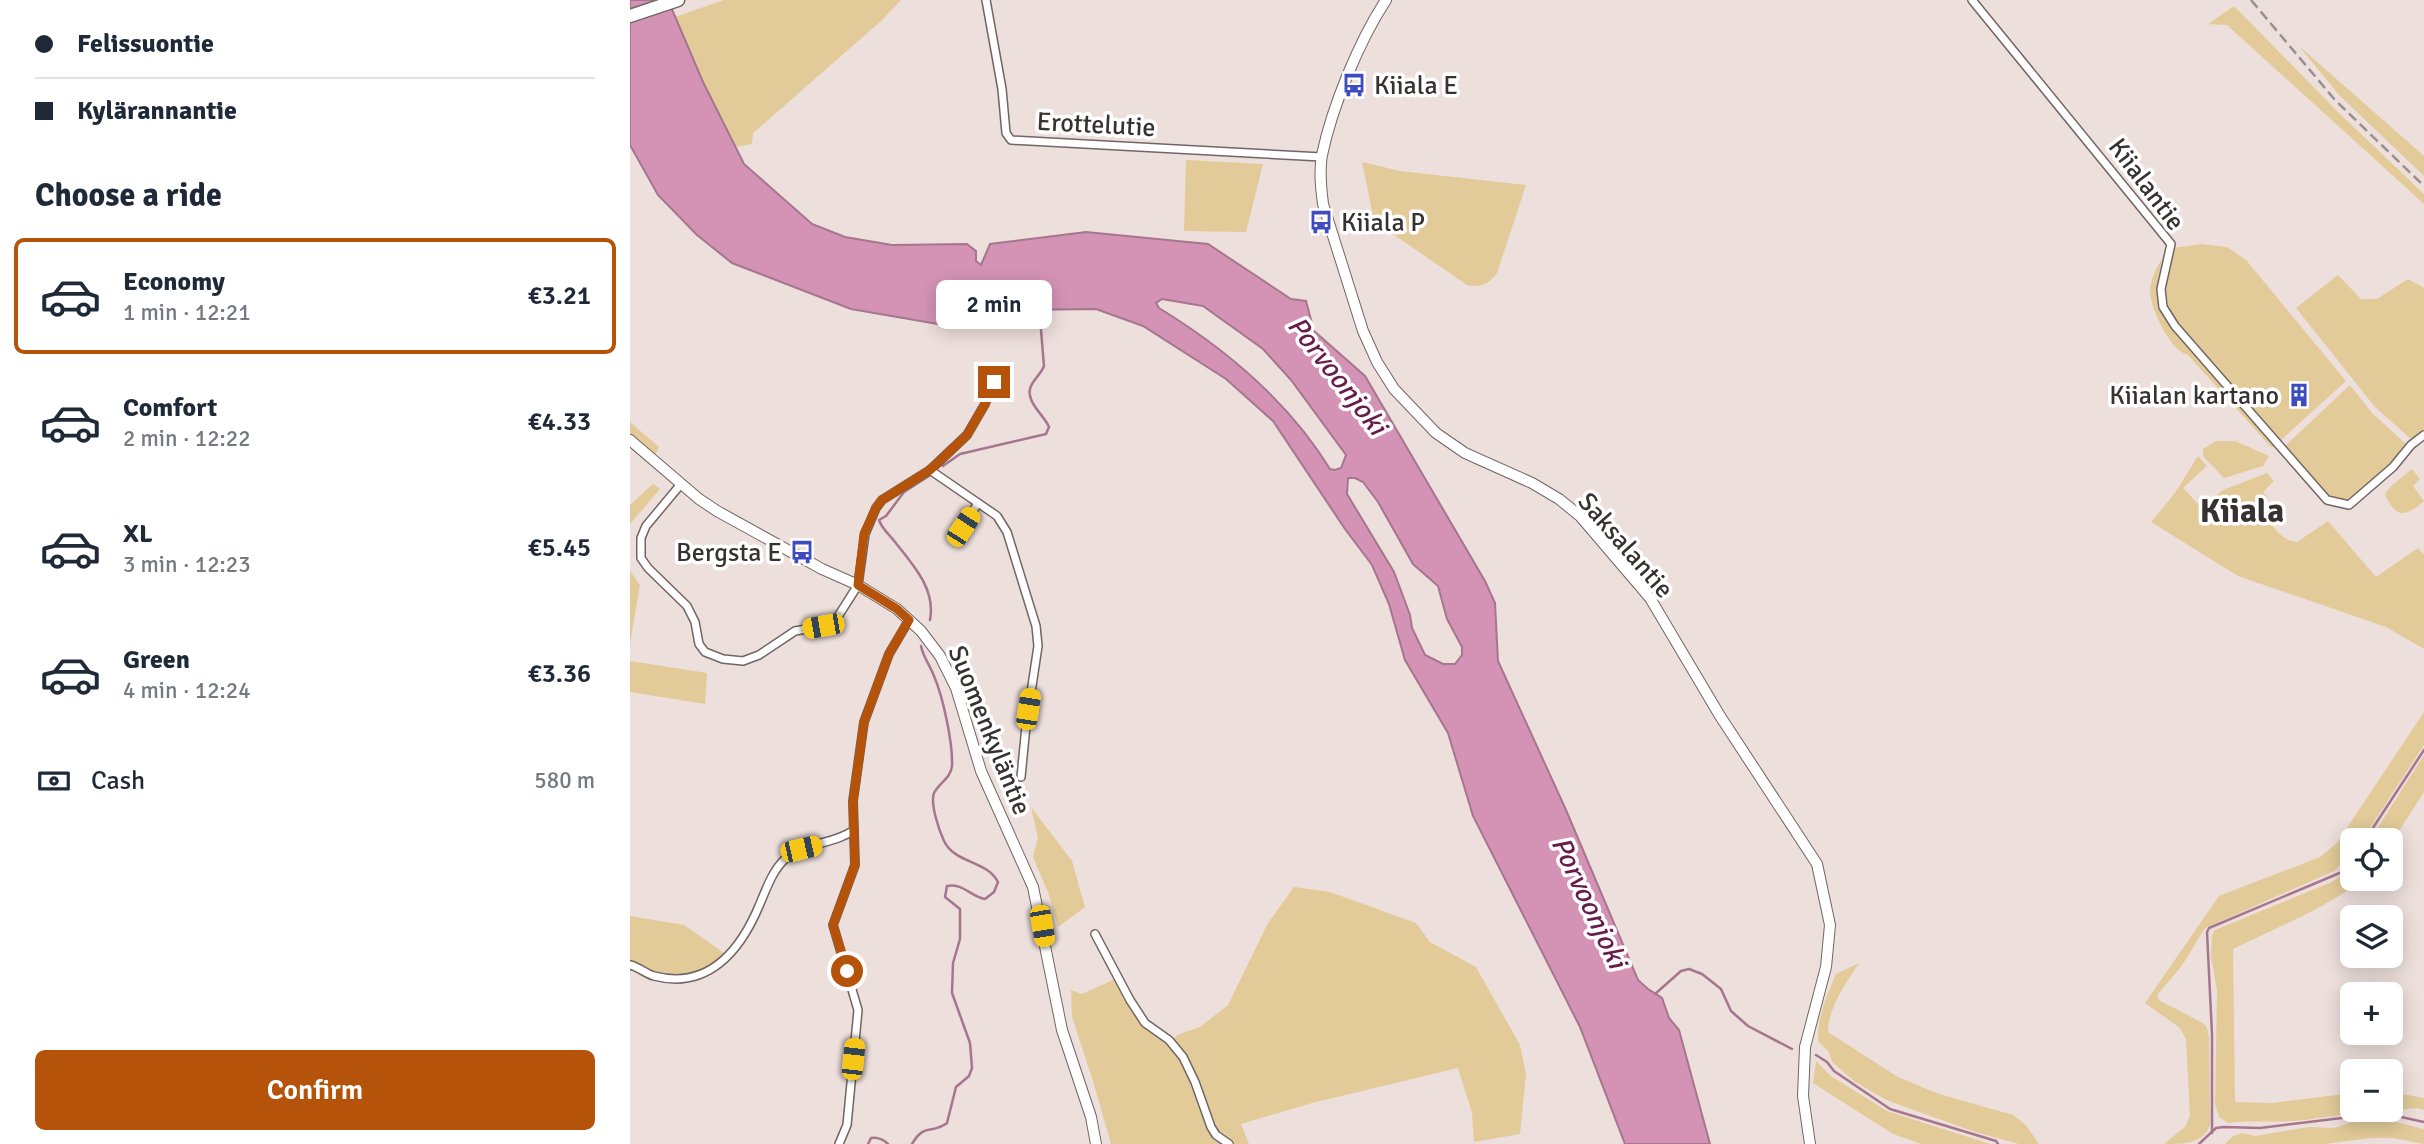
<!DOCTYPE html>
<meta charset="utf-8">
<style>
body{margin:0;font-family:Signika,sans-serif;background:#f2f2f3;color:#1f2937;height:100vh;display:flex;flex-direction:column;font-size:26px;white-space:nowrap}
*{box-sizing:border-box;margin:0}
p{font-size:23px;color:#747a83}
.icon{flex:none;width:38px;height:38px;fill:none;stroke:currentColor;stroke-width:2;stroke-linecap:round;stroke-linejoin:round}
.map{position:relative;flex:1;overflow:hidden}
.details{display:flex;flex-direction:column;background:#fff;width:630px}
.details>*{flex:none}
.top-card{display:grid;align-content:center;height:154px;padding:0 35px;background:#fff}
.tools{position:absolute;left:1710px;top:828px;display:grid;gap:14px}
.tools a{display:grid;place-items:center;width:63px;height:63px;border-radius:10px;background:#fff;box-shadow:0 4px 18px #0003;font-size:35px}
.end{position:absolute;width:32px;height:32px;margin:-16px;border:9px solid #b45309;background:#fff;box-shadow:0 0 0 4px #fff}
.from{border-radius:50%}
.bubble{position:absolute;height:49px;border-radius:10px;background:#fff;box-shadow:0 4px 18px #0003;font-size:23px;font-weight:600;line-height:49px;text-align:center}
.car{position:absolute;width:21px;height:42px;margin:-21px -10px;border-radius:9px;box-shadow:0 0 5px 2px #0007;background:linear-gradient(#f5c518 24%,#345 0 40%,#f5c518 0 76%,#345 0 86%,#f5c518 0)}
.top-card b{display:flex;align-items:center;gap:24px;height:66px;font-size:26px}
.top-card b+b{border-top:2px solid #e0e1e3}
.top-card i{width:18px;height:18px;background:#1f2937}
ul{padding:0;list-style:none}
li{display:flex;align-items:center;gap:21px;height:116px;margin:0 14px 10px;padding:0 21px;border:4px solid transparent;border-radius:10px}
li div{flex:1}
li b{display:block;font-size:26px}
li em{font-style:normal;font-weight:600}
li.current{border-color:#b45309}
li>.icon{width:63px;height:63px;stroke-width:1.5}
h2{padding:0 35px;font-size:32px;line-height:84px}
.pay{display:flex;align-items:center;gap:18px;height:77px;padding:0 35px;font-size:26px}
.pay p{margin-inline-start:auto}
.action{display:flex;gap:14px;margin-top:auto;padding:14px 35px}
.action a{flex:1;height:80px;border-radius:10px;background:#b45309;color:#fff;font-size:28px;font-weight:600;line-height:80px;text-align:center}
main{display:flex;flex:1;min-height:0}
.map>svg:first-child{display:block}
</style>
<main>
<section class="details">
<div class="top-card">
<b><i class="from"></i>Felissuontie</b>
<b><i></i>Kylärannantie</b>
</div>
<h2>Choose a ride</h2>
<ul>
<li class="current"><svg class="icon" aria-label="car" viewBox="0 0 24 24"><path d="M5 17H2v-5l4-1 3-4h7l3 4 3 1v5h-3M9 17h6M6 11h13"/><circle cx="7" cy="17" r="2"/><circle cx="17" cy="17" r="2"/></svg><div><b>Economy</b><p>1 min · 12:21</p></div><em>€3.21</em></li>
<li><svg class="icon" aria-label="car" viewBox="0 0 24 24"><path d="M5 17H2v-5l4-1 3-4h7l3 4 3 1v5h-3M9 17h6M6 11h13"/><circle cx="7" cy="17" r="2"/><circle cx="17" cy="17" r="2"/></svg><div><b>Comfort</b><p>2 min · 12:22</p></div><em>€4.33</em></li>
<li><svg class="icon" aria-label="car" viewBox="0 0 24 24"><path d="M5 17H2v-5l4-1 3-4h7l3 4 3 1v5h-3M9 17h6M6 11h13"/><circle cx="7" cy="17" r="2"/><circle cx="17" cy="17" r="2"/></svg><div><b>XL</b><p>3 min · 12:23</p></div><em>€5.45</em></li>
<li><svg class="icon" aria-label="car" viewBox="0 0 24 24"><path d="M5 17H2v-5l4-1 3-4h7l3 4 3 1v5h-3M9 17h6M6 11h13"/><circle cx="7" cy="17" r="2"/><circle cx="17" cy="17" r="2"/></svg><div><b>Green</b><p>4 min · 12:24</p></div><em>€3.36</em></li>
</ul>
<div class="pay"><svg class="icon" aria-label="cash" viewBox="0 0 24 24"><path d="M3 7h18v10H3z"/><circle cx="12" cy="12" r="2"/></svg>Cash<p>580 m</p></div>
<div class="action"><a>Confirm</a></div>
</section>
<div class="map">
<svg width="1794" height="1144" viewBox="0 0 1794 1144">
<rect width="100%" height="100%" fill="#eddfdc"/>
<g fill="#e2cb99">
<path d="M94 0H271L251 21 123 133 122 144 105 147 73 82 45 17Z"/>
<path d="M1604 6 1708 112 1794 194V204L1597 25 1578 24Z"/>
<path d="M1669 46 1794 156V176L1709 95Z"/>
<path d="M556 160 633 164 616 232 554 231Z"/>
<path d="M732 162 770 171 896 185 867 273C858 284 852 288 837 285L744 221Z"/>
<path d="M1571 244 1597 247 1616 260 1716 381 1650 441 1547 323C1530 296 1533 277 1544 248Z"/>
<path d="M1532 259C1526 290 1524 297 1539 326L1645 447H1641L1558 355C1540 351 1520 308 1520 290 1521 279 1526 268 1532 259Z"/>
<path d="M1708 275 1731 299H1747L1778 279 1794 288V429L1781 439 1745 407 1666 308Z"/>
<path d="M1720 385 1742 413 1777 445 1761 464 1719 501 1699 497 1655 446Z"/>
<path d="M0 422 29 447 24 457 0 436Z"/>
<path d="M1586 441H1605L1639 456 1633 466 1594 478 1573 456V449Z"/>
<path d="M1568 456 1577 466 1553 488 1572 508 1593 490 1637 473 1644 481 1633 492 1638 497 1630 507C1640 521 1648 540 1667 542L1698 521 1746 577 1788 548 1794 555V649L1756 627 1608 576 1521 522 1545 493Z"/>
<path d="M1782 469 1790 479 1783 486 1794 501C1776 517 1765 519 1755 494L1761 486Z"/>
<path d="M23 484 30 489 0 524V505Z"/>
<path d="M0 571 10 585 0 644Z"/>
<path d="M0 661 77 673 75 704 0 692Z"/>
<path d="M1794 712V745L1732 840H1722V853L1704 871 1575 928 1551 967 1527 995 1530 1001C1536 1004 1575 1023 1576 1026 1578 1029 1578 1033 1579 1037L1580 1125C1574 1144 1552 1144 1534 1144L1555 1127 1560 1116 1556 1039 1550 1028 1515 1003 1589 896 1690 857 1707 843Z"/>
<path d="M1794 755V792L1761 843 1760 840H1740Z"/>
<path d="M401 807 442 861 455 907 428 927 418 892 403 857 408 838Z"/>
<path d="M1722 862V878L1734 879C1693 910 1649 926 1603 949L1605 1102 1643 1103 1722 1093V1110H1760L1761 1092 1794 1098V1110C1785 1106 1776 1110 1767 1110 1732 1110 1698 1118 1663 1121 1641 1123 1620 1120 1598 1123L1589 1117 1585 1104 1587 990 1581 957 1582 935 1585 930 1702 882 1718 871Z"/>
<path d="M664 887 700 892 786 923 800 942 846 967 890 1045 896 1074 890 1134 844 1142 842 1113 828 1068 682 1103 611 1124 619 1144H605L590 1135 557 1057 543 1040 547 1035 570 1027 598 1005 638 923Z"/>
<path d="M0 916 54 925 94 953 76 969 55 975 25 973 6 962H0Z"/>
<path d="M1229 963C1216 983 1198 1008 1198 1032L1268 1077 1309 1094 1383 1115 1396 1125 1409 1144H1389L1342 1131 1256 1100 1224 1081 1202 1062 1199 1052 1188 1041C1187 1018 1197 995 1206 974Z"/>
<path d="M485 979 511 1025 536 1041 552 1061 581 1135 592 1144H481L463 1081 442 1017 441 990 452 994Z"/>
<path d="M1186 1061 1201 1076 1257 1111 1360 1144H1291L1283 1141 1263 1134 1183 1083Z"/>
<path d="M1753 1119 1794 1129V1144L1763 1138H1740L1695 1144H1595L1603 1136 1612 1133 1625 1136 1679 1127 1705 1128 1721 1122Z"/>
</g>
<path fill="#d493b5" stroke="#a5768d" stroke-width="2" fill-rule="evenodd" d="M0 0H38L73 82 114 164 182 224 215 237 262 245 337 244 346 251V261L351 265 360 244 456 232 578 244 661 299 676 301 684 331 735 376 855 581 865 603 868 661 936 810 1008 980 1018 989 1032 998 1039 1018 1049 1030 1080 1144H995L950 1027 843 816 818 733 775 660 759 604 742 565 715 529 643 421 596 379 513 326 466 309 379 310 325 327 221 309 102 263 67 235 28 195 0 145ZM532 299 573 306 633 349 661 380 716 455 711 468 705 470 700 469C658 401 596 349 529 308L526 303ZM718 478H725L733 482 748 502 783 564 808 586 817 619 832 647V655L825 664H813L795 655 782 628 780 615 764 572 717 494Z"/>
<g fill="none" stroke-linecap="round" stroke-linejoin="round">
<g stroke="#a5768d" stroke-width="2.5">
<path d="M313 466 330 454 416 434 419 427C415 416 394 401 401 386 404 379 411 374 414 366L409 306"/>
<path d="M300 620C306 589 283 565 265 542 259 534 252 529 249 520L256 516 274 492 302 474"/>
<path d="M1735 840 1794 750"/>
<path d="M1025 994 1051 971 1059 969 1072 974 1091 989 1101 1011 1118 1026 1162 1049"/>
<path d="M1186 1055 1197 1062 1204 1071 1260 1109 1366 1141 1368 1144"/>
<path d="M1582 1133V1034L1577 932 1579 928 1712 872 1722 856"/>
<path d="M238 1144 241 1138C248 1137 253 1139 258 1144"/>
<path d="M282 1144C295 1122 301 1135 317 1123L326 1087 339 1076 342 1068 340 1043 322 993 323 963 330 939V909L315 897 317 886C333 883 340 896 355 899L364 892 368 882C357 860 325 864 314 841 309 830 300 804 304 793 309 783 321 778 322 766 323 743 313 697 304 676 300 665 293 657 291 646"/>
<path d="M1569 1144 1586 1128 1594 1127 1630 1128 1753 1113 1794 1122"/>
</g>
<g stroke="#716663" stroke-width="10">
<g id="street">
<path d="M356 0 372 89 376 133 381 140 692 157"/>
<path d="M1342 0 1541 244 1531 289 1533 307 1545 326 1697 500 1719 505 1763 467 1781 445 1794 435"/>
<path d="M300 470 367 516 377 532 406 626 408 646 396 726 391 777"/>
<path d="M51 484 16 526 11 538V558L18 568 57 606 65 622 69 644 75 652 93 659 113 661 129 655 165 631 193 626 207 618 228 585 235 534 246 508 252 500 300 470 337 435 355 404 368 368"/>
<path d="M335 535 333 527 348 503"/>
<path d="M465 934 500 1000 515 1023 539 1040 553 1057 565 1082 581 1127 586 1135 599 1144"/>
<path d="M0 965C9 967 16 974 24 976 78 990 110 951 129 906 136 890 142 871 155 859 174 842 203 845 224 830"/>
<path d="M209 1144 217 1125 228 1010 203 925 225 865 223 801 234 722 259 654 279 620"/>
</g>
</g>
<g stroke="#716663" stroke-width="12">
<g id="secondary">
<path d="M756 0C729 41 702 107 692 155 689 171 691 188 693 204L733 331 747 362 764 389 806 433 835 453 902 483 929 499 950 516 1020 598 1090 716 1187 864 1200 925 1196 967 1175 1047 1173 1096 1180 1144"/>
<path d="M0 440 69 499 87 511 192 569 228 585 267 609 291 631 310 656 326 688 351 771 403 887 432 1030 461 1117 466 1144"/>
</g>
</g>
<g stroke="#716663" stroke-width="15">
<path id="highway" d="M0 16 48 0"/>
</g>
<use href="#street" stroke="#fff" stroke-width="7"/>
<use href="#secondary" stroke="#fff" stroke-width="10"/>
<use href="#highway" stroke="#fff" stroke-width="12"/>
<path stroke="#998f8d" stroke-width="2.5" stroke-dasharray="10 5" stroke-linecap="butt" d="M1621 0 1705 100 1794 186"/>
</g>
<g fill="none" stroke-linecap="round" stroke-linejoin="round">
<path stroke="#b45309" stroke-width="9" d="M217 971 203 925 225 865 223 802 234 722 259 654 279 620 267 609 228 585 234 534 246 508 252 500 300 470 337 435 355 404 364 382"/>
</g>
<defs>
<g id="bus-bare" transform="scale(1.89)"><path d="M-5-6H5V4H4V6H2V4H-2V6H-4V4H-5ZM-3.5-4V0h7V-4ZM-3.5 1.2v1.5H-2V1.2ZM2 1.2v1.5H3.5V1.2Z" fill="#3f4cc0" stroke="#fff" stroke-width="2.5" paint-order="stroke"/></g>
<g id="building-bare" transform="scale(1.89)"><path d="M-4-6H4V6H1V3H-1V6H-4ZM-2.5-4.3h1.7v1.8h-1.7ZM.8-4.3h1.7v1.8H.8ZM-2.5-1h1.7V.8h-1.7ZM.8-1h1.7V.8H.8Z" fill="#3f4cc0" stroke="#fff" stroke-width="2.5" paint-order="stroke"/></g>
</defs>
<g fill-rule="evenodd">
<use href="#bus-bare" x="724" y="85"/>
<use href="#bus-bare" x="691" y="222"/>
<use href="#building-bare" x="1669" y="395"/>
<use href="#bus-bare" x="172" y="552"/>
</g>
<g text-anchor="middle" stroke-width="7" stroke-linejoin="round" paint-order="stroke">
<g font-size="26" fill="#373231" stroke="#fff" text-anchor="start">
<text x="744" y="94">Kiiala E</text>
<text x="711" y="231">Kiiala P</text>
<text x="1649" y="404" text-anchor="end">Kiialan kartano</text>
<text x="152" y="561" text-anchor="end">Bergsta E</text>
</g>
<g font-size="26" fill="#373231" stroke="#fff">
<text transform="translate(466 124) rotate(3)" y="9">Erottelutie</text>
<text transform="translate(1517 184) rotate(53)" y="9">Kiialantie</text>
<text transform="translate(996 545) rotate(49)" y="9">Saksalantie</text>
<text transform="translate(360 730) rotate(68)" y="9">Suomenkyläntie</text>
</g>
<g font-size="28" font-style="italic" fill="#681c4b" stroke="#fff">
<text transform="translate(708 375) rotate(52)" y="10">Porvoonjoki</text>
<text transform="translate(960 902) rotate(65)" y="10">Porvoonjoki</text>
</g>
<g font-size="33" font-weight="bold" fill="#373231" stroke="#fff">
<text x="1612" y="522">Kiiala</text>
</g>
</g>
</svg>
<div class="tools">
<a><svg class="icon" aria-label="locate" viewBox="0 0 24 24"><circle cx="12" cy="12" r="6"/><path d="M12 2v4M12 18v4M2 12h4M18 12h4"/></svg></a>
<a><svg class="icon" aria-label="layers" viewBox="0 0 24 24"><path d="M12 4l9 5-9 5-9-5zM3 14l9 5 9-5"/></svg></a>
<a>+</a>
<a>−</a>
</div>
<i class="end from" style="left:217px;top:971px"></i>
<i class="end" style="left:364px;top:382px"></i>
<div class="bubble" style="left:306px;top:280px;width:116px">2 min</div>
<i class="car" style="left:333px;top:527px;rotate:33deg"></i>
<i class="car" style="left:193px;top:626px;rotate:260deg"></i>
<i class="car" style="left:398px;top:709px;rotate:9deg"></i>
<i class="car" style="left:171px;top:849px;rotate:77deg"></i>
<i class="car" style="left:412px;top:926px;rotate:170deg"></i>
<i class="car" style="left:223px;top:1059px;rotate:6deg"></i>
</div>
</main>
